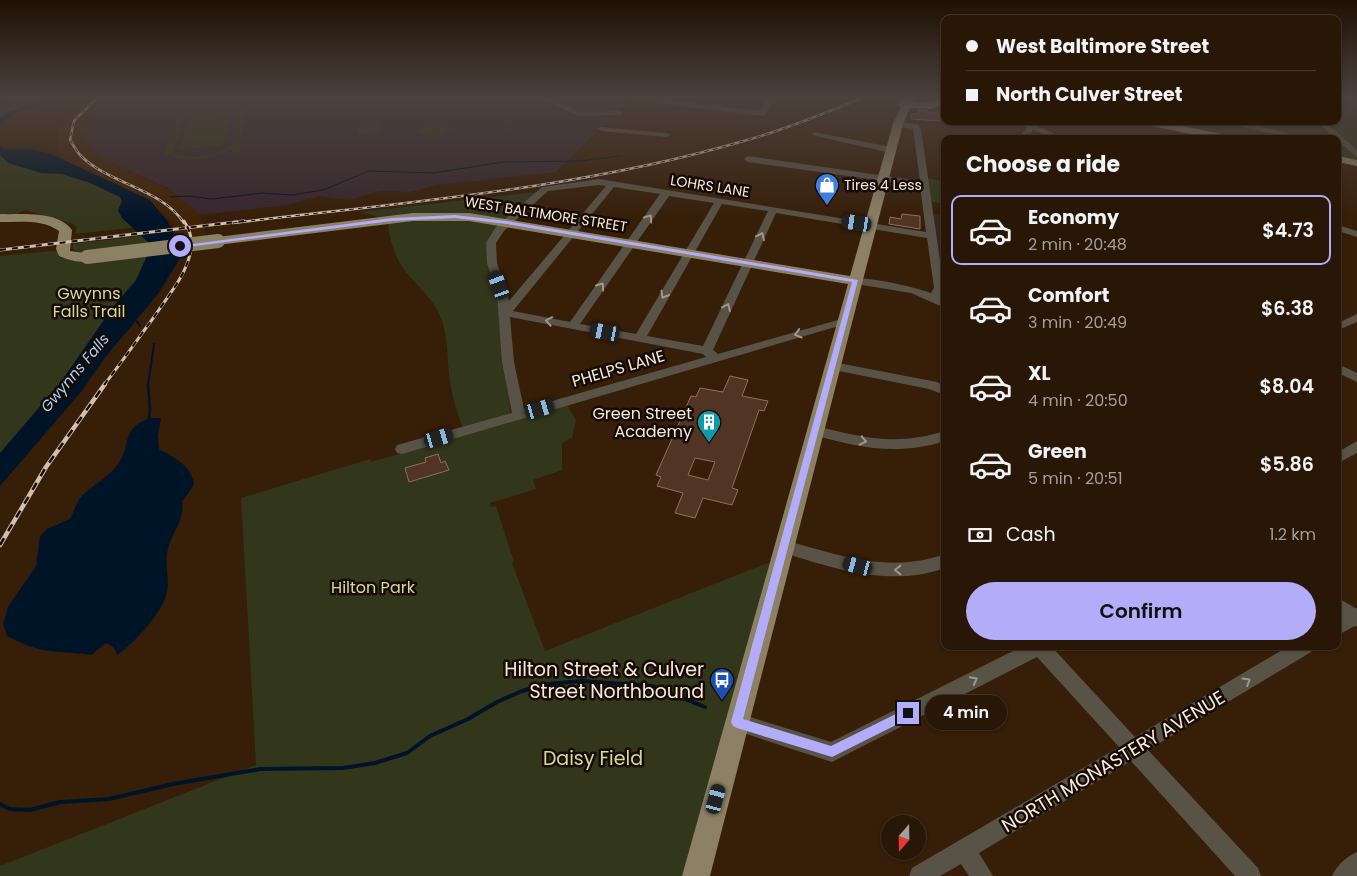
<!DOCTYPE html>
<meta charset="utf-8">
<style>
body{margin:0;font-family:Poppins,sans-serif;background:#301f10;color:#f1f3f6;height:100vh;display:flex;flex-direction:column;font-size:19px;white-space:nowrap}
*{box-sizing:border-box;margin:0}
p{font-size:16px;color:#a59f9b}
.icon{flex:none;width:28px;height:28px;fill:none;stroke:currentColor;stroke-width:2;stroke-linecap:round;stroke-linejoin:round}
.map{position:relative;flex:1;overflow:hidden}
.drawer{position:absolute;left:941px;top:135px;width:400px;height:515px;display:flex;flex-direction:column;background:#281606;border-radius:10px;box-shadow:0 1px 4px #0004,0 0 0 1px #443528}
.drawer>*{flex:none}
.banner{position:absolute;left:941px;top:15px;width:400px;height:110px;border-radius:10px;box-shadow:0 1px 4px #0004,0 0 0 1px #443528;display:grid;align-content:center;height:110px;padding:0 25px;background:#281606}
.needle{width:32px;rotate:200deg}
.fabs{position:absolute;left:881px;top:815px;display:grid;gap:10px}
.fabs a{display:grid;place-items:center;width:45px;height:45px;border-radius:50%;background:#281606;box-shadow:0 1px 4px #0004,0 0 0 1px #443528;font-size:25px}
.end{position:absolute;width:22px;height:22px;margin:-11px;border:6px solid #b3adf9;background:#111;box-shadow:0 0 0 2px #111}
.from{border-radius:50%}
.bubble{position:absolute;height:35px;border-radius:18px;background:#281606;box-shadow:0 1px 4px #0004,0 0 0 1px #443528;font-size:16px;font-weight:600;line-height:35px;text-align:center}
.car{position:absolute;width:15px;height:30px;margin:-15px -8px;border-radius:6px;box-shadow:0 0 4px 1px #0007;background:linear-gradient(#222 24%,#8ab4d8 0 40%,#222 0 76%,#8ab4d8 0 86%,#222 0)}
.banner b{display:flex;align-items:center;gap:18px;height:48px;font-size:19px}
.banner b+b{border-top:1px solid #443528}
.banner i{width:12px;height:12px;background:#f1f3f6}
ul{padding:0;list-style:none}
li{display:flex;align-items:center;gap:15px;height:70px;margin:0 10px 8px;padding:0 15px;border:2px solid transparent;border-radius:10px}
li div{flex:1}
li b{display:block;font-size:19px}
li em{font-style:normal;font-weight:600}
li.selected{border-color:#b3adf9}
li>.icon{width:45px;height:45px;stroke-width:1.5}
h2{padding:0 25px;font-size:22px;line-height:60px}
.pay{display:flex;align-items:center;gap:12px;height:55px;padding:0 25px;font-size:19px}
.pay p{margin-inline-start:auto}
.action{display:flex;gap:10px;margin-top:auto;padding:10px 25px}
.action a{flex:1;height:58px;border-radius:30px;background:#b3adf9;color:#111;font-size:20px;font-weight:600;line-height:58px;text-align:center}
.map>svg:first-child{display:block}
</style>
<div class="map">
<svg width="1357" height="876" viewBox="0 0 1357 876">
<rect width="100%" height="100%" fill="#361e08"/>
<path fill="#402306" d="M87 97H109L89 116 87 122 90 149 105 160 189 199 185 200 200 215 206 236 178 240 173 222 150 203 71 166 63 158 58 150 57 132 68 112Z"/>
<path fill="#392624" d="M933 214 945 216V285L943 287Z"/>
<path fill="#37262e" d="M109 97H534L568 114 584 116H613L556 172 436 185 411 192 380 191 349 200 320 196 287 205 200 215 170 189 105 160 90 149 86 141V125L89 116Z"/>
<g fill="#32361b" fill-rule="evenodd">
<path d="M22 97H73L32 106 0 121V103Z"/>
<path d="M547 97H632L616 111 590 113 574 110Z"/>
<path d="M1338 97H1357V160L1338 157V139H1248L1159 121H1338Z"/>
<path d="M220 102 236 103 247 108 239 152 231 153 232 149C213 158 185 165 166 154L165 151 178 117 197 107ZM213 105H232L241 109 234 141C223 157 189 161 173 152L184 117 194 110Z"/>
<path d="M232 111 224 145 179 150 191 115Z"/>
<path d="M379 120 381 132 358 135 357 123Z"/>
<path d="M435 121 450 125 449 131 437 138 417 133V131Z"/>
<path d="M0 152 70 171 118 190 148 226 75 234 77 227 73 224 25 210 15 215H0Z"/>
<path d="M927 178 945 182V205L931 201Z"/>
<path d="M537 192 506 219 471 214 384 218 359 212Z"/>
<path d="M427 219 477 221 500 225 487 256 489 269 499 299 502 346 511 414 463 429C459 417 454 405 452 392 446 369 450 344 442 321 435 300 419 288 406 272 394 257 390 241 388 223Z"/>
<path d="M164 233V243L86 253 76 251 72 248 73 244Z"/>
<path d="M51 251H57L59 257 74 261 167 252 0 477V256Z"/>
<path d="M567 405 576 420 572 438 562 443V470L533 480 536 489 490 503 491 507 496 506 514 562 512 563 545 651 770 562 683 876H0V866L256 765 241 498 370 459 371 462Z"/>
</g>
<g fill="#001428">
<path d="M57 97H83L32 107 17 113 0 124V117L6 113Z"/>
<path d="M0 146 4 149H31L51 154 150 200 168 222 175 236 180 251 179 260 158 294 103 360 81 392 0 486V453L60 383 113 307 136 280 147 256 149 243 122 218 118 210 122 201 120 197 90 183 62 174 41 173 8 163 0 155Z"/>
<path d="M149 418H161L158 435 159 449C175 458 192 466 194 485L182 502C185 520 172 532 168 549 164 563 170 578 167 592 163 612 134 644 117 655L114 647 106 643 91 655C75 652 59 653 44 650 31 648 19 642 7 636L3 624 8 607 36 566 40 536 47 529 70 519C74 512 77 500 83 495 95 483 107 479 118 464 133 443 119 431 149 418Z"/>
</g>
<g fill="none" stroke-linecap="round" stroke-linejoin="round">
<path stroke="#001428" stroke-width="1" d="M170 197 189 196 212 199 262 193 292 195 323 190 369 171 433 173 503 162 579 161 621 156"/>
<g stroke="#001428" stroke-width="2">
<path d="M135 319 140 326"/>
<path d="M148 385 154 344"/>
</g>
<path stroke="#001428" stroke-width="2.5" d="M148 384 150 409 149 418"/>
<path stroke="#001428" stroke-width="4" d="M0 804 10 809 30 810 60 802 109 799 173 784 260 769 343 768 375 763 407 753 430 736 468 719 497 702 522 691 547 684 582 681 652 686 705 707"/>
</g>
<g fill="#513424" stroke="#906f5d" fill-rule="evenodd">
<path d="M918 110 928 111V113H938L940 121 911 119V114H919Z"/>
<path d="M902 214 920 216V229L889 224 890 217 901 219Z"/>
<path d="M730 376 748 380 742 396 768 401 764 411 759 410 732 488 738 490 732 505 703 498 695 518 675 513 683 493 657 486 661 477 656 475 691 396 696 397 700 388 723 392ZM695 458 715 462 708 480 688 475Z"/>
<path d="M438 454 441 463 445 461 449 470 409 482 405 468 426 462 425 458Z"/>
</g>
<g fill="none" stroke-linecap="round" stroke-linejoin="round">
<g fill="#585346" fill-rule="evenodd">
<path d="M537 97H548L579 112 619 111 623 113 619 115 578 116Z"/>
<path d="M631 97H646L760 111 767 97H775L766 114 762 116 634 100Z"/>
<path d="M1341 97H1351L1357 101V106Z"/>
<path d="M1013 121H1025L1067 139H1055L1033 130 1026 139H1017L1027 128Z"/>
<path d="M1184 121H1237L1312 139H1296L1222 122 1218 123H1188Z"/>
<path d="M1315 121H1324L1357 150V157Z"/>
<path d="M895 122 918 124 921 129 944 288 940 297 945 300V308L911 293 856 284 851 281C859 273 918 288 931 293L934 288 927 238 776 213 713 350 718 354 845 318 849 319 851 321 849 323 402 454 397 453 395 449 397 445 512 413 502 362 497 295 487 263 486 243 496 227 542 187 599 179 926 232 920 186 748 162 744 159 748 156 920 181 913 129 895 126ZM599 185 606 186 509 301 497 263 496 243 504 231 548 191ZM614 187 660 194 570 322 513 311ZM669 196 714 203 636 334 580 324ZM722 204 768 211 703 346 647 336ZM510 317 703 354 706 357 524 409 514 362Z"/>
<path d="M599 127 666 133 670 135 666 137 602 131 598 129Z"/>
<path d="M813 132 891 147 895 150 891 153 816 136 812 134Z"/>
<path d="M1338 225 1357 231V237L1338 231Z"/>
<path d="M1357 314V322L1338 330V323Z"/>
<path d="M833 362 937 382 945 386V395L929 389 829 369 827 366 829 363Z"/>
<path d="M1338 364 1357 373V382L1338 373Z"/>
<path d="M816 426C865 438 895 446 945 431V441C898 456 858 448 811 434L809 431 811 428Z"/>
<path d="M1357 441V453L1338 463V452Z"/>
<path d="M784 540C840 555 887 574 945 554V568C890 588 832 568 778 551L776 546 778 541Z"/>
<path d="M1338 598 1357 609V627L1355 626 1338 635V618L1340 616 1338 614Z"/>
<path d="M1023 646H1051L1135 737 1289 646H1314L1311 652 1148 750 1258 868 1261 876H1235L1131 761 979 853 993 876H969L961 864 940 876H909L912 868 1119 747 1037 657 832 762 737 731 730 729 728 722 730 715 737 713 831 742Z"/>
<path d="M1357 852V876H1332C1337 865 1346 857 1357 852Z"/>
</g>
<g fill="#8c8065" fill-rule="evenodd">
<path d="M905 97H915L912 102C925 104 933 102 945 98V105L930 109 910 108 903 124 710 876H682L848 284 469 221H413L218 245 212 241 218 237 413 213H469L850 276 893 124 901 107 896 104 903 101Z"/>
<path d="M1137 121H1158L1232 136 1237 139H1215L1142 124Z"/>
<path d="M1338 156 1357 160V166L1338 162Z"/>
<path d="M0 214C22 215 57 210 72 230L70 251 92 254 94 257C85 266 69 260 59 256L56 249 59 231C43 219 20 222 0 222Z"/>
</g>
<g stroke="#d0beaf" stroke-width="2.5">
<g id="rail-far2">
<path d="M98 97 74 121 70 140C73 145 77 152 81 156 109 184 161 188 184 223"/>
<path d="M233 223C405 202 581 189 747 140 787 129 826 113 864 97"/>
</g>
</g>
<g stroke="#d0beaf" stroke-width="3">
<g id="rail-far1">
<path d="M0 250 244 221"/>
<path d="M104 385C121 363 137 340 154 317 167 297 185 277 190 254 193 241 191 232 184 221"/>
</g>
</g>
<g stroke="#d0beaf" stroke-width="4.5">
<path id="rail" d="M0 545 46 467 105 384"/>
</g>
<use href="#rail-far2" stroke="#150b04" stroke-width="1" stroke-dasharray="4.5" stroke-linecap="butt"/>
<use href="#rail-far1" stroke="#150b04" stroke-width="2" stroke-dasharray="6" stroke-linecap="butt"/>
<use href="#rail" stroke="#150b04" stroke-width="2.5" stroke-dasharray="8" stroke-linecap="butt"/>
<path stroke="#8c8065" stroke-width="14" d="M87 257 218 241"/>
</g>
<defs><path id="oneway-chevron" d="M-2-3.5L2.5 0L-2 3.5" fill="none" stroke-width="1.6" stroke-linecap="round" stroke-linejoin="round" transform="scale(1.25)"/></defs>
<g stroke="#a09689">
<use href="#oneway-chevron" transform="translate(649 218) rotate(-55)"/>
<use href="#oneway-chevron" transform="translate(761 236) rotate(-65)"/>
<use href="#oneway-chevron" transform="translate(601 286) rotate(-55)"/>
<use href="#oneway-chevron" transform="translate(664 295) rotate(120)"/>
<use href="#oneway-chevron" transform="translate(727 307) rotate(-65)"/>
<use href="#oneway-chevron" transform="translate(549 321) rotate(-169)"/>
<use href="#oneway-chevron" transform="translate(798 334) rotate(164)"/>
<use href="#oneway-chevron" transform="translate(863 441) rotate(13)"/>
<use href="#oneway-chevron" transform="translate(898 570) rotate(180)"/>
<use href="#oneway-chevron" transform="translate(974 680) rotate(-27)"/>
<use href="#oneway-chevron" transform="translate(1247 681) rotate(-31)"/>
</g>
<linearGradient id="sky" x2="0" y2="1"><stop stop-color="#1e1004"/><stop offset="0.44" stop-color="#4c413d"/><stop offset="1" stop-color="#4c413d" stop-opacity="0"/></linearGradient>
<rect width="1357" height="220" fill="url(#sky)"/>
<path fill="#b3adf9" d="M455 215 507 221 858 280 743 719 831 746 908 708 912 709 914 713 912 717 832 757 737 728 733 726 731 722 852 282 507 224 455 218 392 221 180 248 177 246 392 218Z"/>
<defs>
<g id="shop-pin" transform="scale(1.25)"><path d="M0 17L-7.5 6A9.5 9.5 0 1 1 7.5 6Z" fill="#3f7fe0" stroke="#150b04"/><path d="M-5-2.5h2.3a2.7 3.5 0 0 1 5.4 0H5L5.5 6h-11ZM-1.5-2.5h3a1.5 2.3 0 0 0-3 0Z" fill="#fff"/></g>
<g id="building-pin" transform="scale(1.25)"><path d="M0 17L-7.5 6A9.5 9.5 0 1 1 7.5 6Z" fill="#0f9aa8" stroke="#150b04"/><path d="M-4-6H4V6H1V3H-1V6H-4ZM-2.5-4.3h1.7v1.8h-1.7ZM.8-4.3h1.7v1.8H.8ZM-2.5-1h1.7V.8h-1.7ZM.8-1h1.7V.8H.8Z" fill="#fff"/></g>
<g id="bus-pin" transform="scale(1.25)"><path d="M0 17L-7.5 6A9.5 9.5 0 1 1 7.5 6Z" fill="#1a4fb4" stroke="#150b04"/><path d="M-5-6H5V4H4V6H2V4H-2V6H-4V4H-5ZM-3.5-4V0h7V-4ZM-3.5 1.2v1.5H-2V1.2ZM2 1.2v1.5H3.5V1.2Z" fill="#fff"/></g>
</defs>
<g fill-rule="evenodd">
<use href="#shop-pin" x="827" y="185"/>
<use href="#building-pin" x="709" y="422"/>
<use href="#bus-pin" x="722" y="680"/>
</g>
<g text-anchor="middle" stroke-width="5" stroke-linejoin="round" paint-order="stroke">
<g font-size="14" fill="#f8e8db" stroke="#150b04" text-anchor="start">
<text x="844" y="190">Tires 4 Less</text>
</g>
<g font-size="14" fill="#f8e8db" stroke="#150b04">
<text transform="translate(710 186) rotate(9)" y="5">LOHRS LANE</text>
<text transform="translate(546 214) rotate(9)" y="5">WEST BALTIMORE STREET</text>
</g>
<g font-size="15" font-style="italic" fill="#a6d1fb" stroke="#150b04">
<text transform="translate(75 373) rotate(-50)" y="5">Gwynns Falls</text>
</g>
<g font-size="16" fill="#d2dc95" stroke="#150b04">
<text x="89" y="299">Gwynns<tspan x="89" dy="18">Falls Trail</tspan></text>
<text x="373" y="593">Hilton Park</text>
</g>
<g font-size="16" fill="#f8e8db" stroke="#150b04">
<text transform="translate(618 368) rotate(-16)" y="6">PHELPS LANE</text>
</g>
<g font-size="16" fill="#f8e8db" stroke="#150b04" text-anchor="end">
<text x="692" y="419">Green Street<tspan x="692" dy="18">Academy</tspan></text>
</g>
<g font-size="19" fill="#f8e8db" stroke="#150b04" text-anchor="end">
<text x="704" y="676">Hilton Street &amp; Culver<tspan x="704" dy="22">Street Northbound</tspan></text>
</g>
<g font-size="19" fill="#d2dc95" stroke="#150b04">
<text x="593" y="765">Daisy Field</text>
</g>
<g font-size="19" fill="#f8e8db" stroke="#150b04">
<text transform="translate(1113 761) rotate(-31)" y="7">NORTH MONASTERY AVENUE</text>
</g>
</g>
</svg>
<div class="fabs">
<a><svg class="needle" viewBox="-14 -14 28 28"><path d="M0-13l5 13h-10z" fill="#e53935"/><path d="M0 13l5-13h-10z" fill="#a59f9b"/></svg></a>
</div>
<i class="end from" style="left:180px;top:246px"></i>
<i class="end" style="left:908px;top:713px"></i>
<div class="bubble" style="left:925px;top:695px;width:82px">4 min</div>
<i class="car" style="left:857px;top:223px;rotate:279deg"></i>
<i class="car" style="left:499px;top:285px;rotate:340deg"></i>
<i class="car" style="left:605px;top:332px;rotate:281deg"></i>
<i class="car" style="left:540px;top:409px;rotate:74deg"></i>
<i class="car" style="left:439px;top:438px;rotate:74deg"></i>
<i class="car" style="left:858px;top:566px;rotate:285deg"></i>
<i class="car" style="left:716px;top:799px;rotate:15deg"></i>
<div class="banner">
<b><i class="from"></i>West Baltimore Street</b>
<b><i></i>North Culver Street</b>
</div>
<section class="drawer">
<h2>Choose a ride</h2>
<ul>
<li class="selected"><svg class="icon" aria-label="car" viewBox="0 0 24 24"><path d="M5 17H2v-5l4-1 3-4h7l3 4 3 1v5h-3M9 17h6M6 11h13"/><circle cx="7" cy="17" r="2"/><circle cx="17" cy="17" r="2"/></svg><div><b>Economy</b><p>2 min · 20:48</p></div><em>$4.73</em></li>
<li><svg class="icon" aria-label="car" viewBox="0 0 24 24"><path d="M5 17H2v-5l4-1 3-4h7l3 4 3 1v5h-3M9 17h6M6 11h13"/><circle cx="7" cy="17" r="2"/><circle cx="17" cy="17" r="2"/></svg><div><b>Comfort</b><p>3 min · 20:49</p></div><em>$6.38</em></li>
<li><svg class="icon" aria-label="car" viewBox="0 0 24 24"><path d="M5 17H2v-5l4-1 3-4h7l3 4 3 1v5h-3M9 17h6M6 11h13"/><circle cx="7" cy="17" r="2"/><circle cx="17" cy="17" r="2"/></svg><div><b>XL</b><p>4 min · 20:50</p></div><em>$8.04</em></li>
<li><svg class="icon" aria-label="car" viewBox="0 0 24 24"><path d="M5 17H2v-5l4-1 3-4h7l3 4 3 1v5h-3M9 17h6M6 11h13"/><circle cx="7" cy="17" r="2"/><circle cx="17" cy="17" r="2"/></svg><div><b>Green</b><p>5 min · 20:51</p></div><em>$5.86</em></li>
</ul>
<div class="pay"><svg class="icon" aria-label="cash" viewBox="0 0 24 24"><path d="M3 7h18v10H3z"/><circle cx="12" cy="12" r="2"/></svg>Cash<p>1.2 km</p></div>
<div class="action"><a>Confirm</a></div>
</section>
</div>
